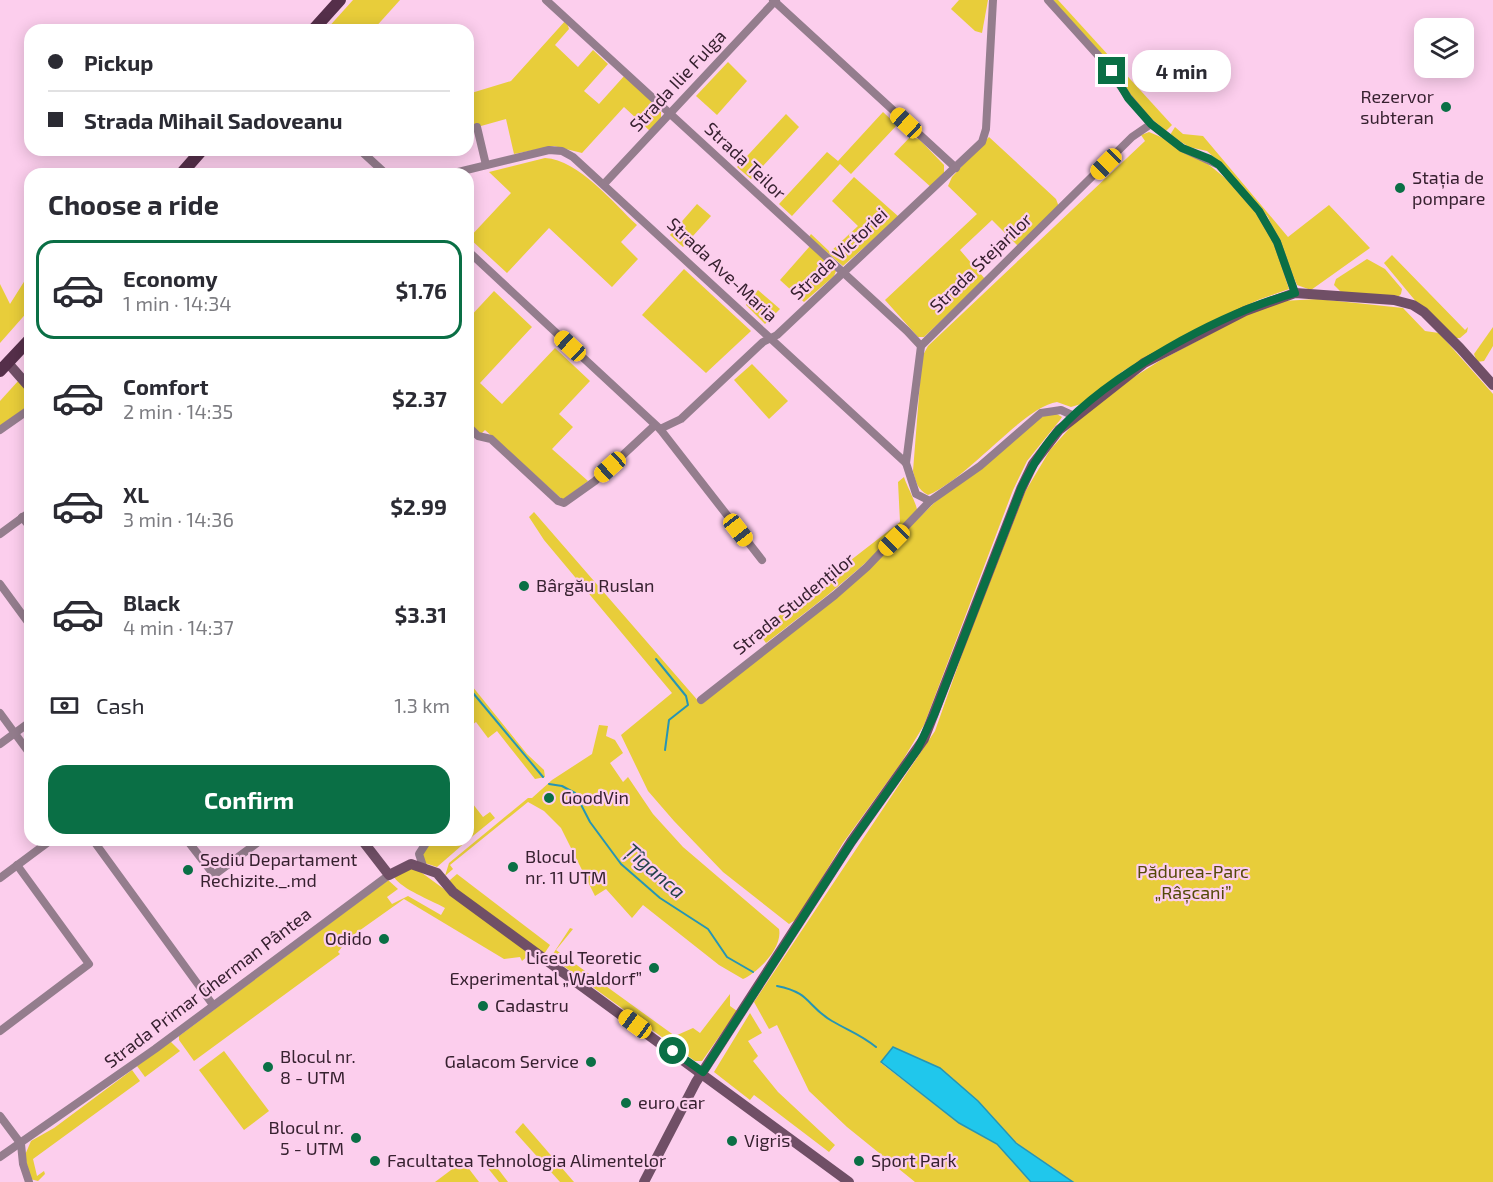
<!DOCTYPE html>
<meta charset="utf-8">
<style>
body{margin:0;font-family:"Exo 2",sans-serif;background:#f7f7f7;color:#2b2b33;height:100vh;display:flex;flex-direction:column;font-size:22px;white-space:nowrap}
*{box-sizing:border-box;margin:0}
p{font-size:20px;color:#7c7c81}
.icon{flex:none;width:33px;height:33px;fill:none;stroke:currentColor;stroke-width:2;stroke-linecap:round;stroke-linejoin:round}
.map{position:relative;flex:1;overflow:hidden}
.panel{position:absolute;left:24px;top:168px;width:450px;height:678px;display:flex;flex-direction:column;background:#fff;border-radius:18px;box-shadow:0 3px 15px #0003}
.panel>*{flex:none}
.hud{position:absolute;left:24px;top:24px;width:450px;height:132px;border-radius:18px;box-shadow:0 3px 15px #0003;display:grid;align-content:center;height:132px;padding:0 24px;background:#fff}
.buttons{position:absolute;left:1414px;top:18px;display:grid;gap:12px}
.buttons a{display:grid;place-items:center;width:60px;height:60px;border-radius:12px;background:#fff;box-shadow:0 3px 15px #0003;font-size:30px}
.end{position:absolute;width:27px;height:27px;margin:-14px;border:8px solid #0a6f45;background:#fff;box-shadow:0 0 0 3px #fff}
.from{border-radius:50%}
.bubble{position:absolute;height:42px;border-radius:18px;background:#fff;box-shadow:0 3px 15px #0003;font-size:20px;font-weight:700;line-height:42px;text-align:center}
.car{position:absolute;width:18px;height:36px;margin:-18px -9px;border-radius:8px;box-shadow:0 0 4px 2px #0007;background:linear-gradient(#f5c518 24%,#345 0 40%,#f5c518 0 76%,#345 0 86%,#f5c518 0)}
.hud b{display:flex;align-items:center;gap:21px;height:57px;font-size:22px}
.hud b+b{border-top:2px solid #e1e1e2}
.hud i{width:15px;height:15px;background:#2b2b33}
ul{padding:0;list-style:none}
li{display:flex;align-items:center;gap:18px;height:99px;margin:0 12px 9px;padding:0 12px;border:3px solid transparent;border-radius:18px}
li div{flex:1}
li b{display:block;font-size:22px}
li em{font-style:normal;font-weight:700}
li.active{border-color:#0a6f45}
li>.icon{width:54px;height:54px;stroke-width:1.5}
h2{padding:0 24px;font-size:27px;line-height:72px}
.pay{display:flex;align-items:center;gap:15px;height:66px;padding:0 24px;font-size:22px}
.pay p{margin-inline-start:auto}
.action{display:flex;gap:12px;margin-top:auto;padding:12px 24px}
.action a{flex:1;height:69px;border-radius:18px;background:#0a6f45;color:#fff;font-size:24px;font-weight:700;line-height:69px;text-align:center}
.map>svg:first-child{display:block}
</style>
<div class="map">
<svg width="1493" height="1182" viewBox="0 0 1493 1182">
<rect width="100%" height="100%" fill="#fcceed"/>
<g fill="#e8cd3a">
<path d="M353 0H400L373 30H326Z"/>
<path d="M959 0H988L982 33 975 31 951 9Z"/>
<path d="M1053 0H1058L1172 125 1166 131 1140 109Z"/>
<path d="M566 20 569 29 555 45 578 67 593 50 608 64 584 91 599 104 625 75 661 109V119L650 131 624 107 582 153 554 146 514 154 506 119 481 126 474 125 468 94 511 81Z"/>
<path d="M728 62 747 81 717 115 696 96Z"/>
<path d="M883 112 897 125 851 174 840 164 792 216 779 204 827 152 838 161Z"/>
<path d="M786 114 799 127 751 179 737 167Z"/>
<path d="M1175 127 1183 134 1203 136 1288 237 1329 205 1370 248 1311 290 1297 285 1268 217 1222 164 1207 151 1189 147 1170 135Z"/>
<path d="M1149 132C1200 153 1245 186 1271 236 1279 252 1283 272 1289 289L1258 300 1177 339 1123 371 1081 404 1071 407 1057 402C1023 407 969 478 928 495 917 489 916 482 913 471L922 357 928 346 1145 141 1141 135Z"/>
<path d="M910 137 919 139 944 165V175L932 188 894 154Z"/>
<path d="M989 137 1056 199 1059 207 1018 246 992 220 960 250 985 279 924 337H918L885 300 977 214 948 186 952 177Z"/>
<path d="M545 158C579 160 613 203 637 225L621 242 638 259 612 287 549 228 507 273 469 238 511 193 489 172Z"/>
<path d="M854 177 899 217 843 266 809 237 811 234 830 252 858 226 832 201Z"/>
<path d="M697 204 711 216 683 247 670 235Z"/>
<path d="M810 246 836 271 834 276 804 302 780 280Z"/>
<path d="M29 254 30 309 0 343V284L10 304 27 277 24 258Z"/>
<path d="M1392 255 1465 330 1468 327 1467 332 1460 338H1454L1418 304 1384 263Z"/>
<path d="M1367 259 1385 269 1402 289 1401 294 1399 296 1341 292 1334 285 1336 279Z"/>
<path d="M684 269 751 331 706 373 642 315Z"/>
<path d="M758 290 780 309 765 324 746 305Z"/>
<path d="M494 291 532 327 480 383 502 404 555 348 590 381 559 414 573 427 552 449 588 481 563 500 485 430 481 434 468 424V319Z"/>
<path d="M1318 299 1403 308 1425 331 1439 333 1493 394V1182H1073L1016 1143 978 1101 893 1047 881 1063 959 1123 997 1144 1031 1182H915L847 1127 809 1091 777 1025 769 1029 754 1002 935 731 966 643 1025 492 1050 450 1076 421 1131 379 1161 360 1246 315 1282 301Z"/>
<path d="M1493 327V346L1484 361 1477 362 1474 354Z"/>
<path d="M752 364 788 401 769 419 734 380Z"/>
<path d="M19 380 30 397V405L0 426V401Z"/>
<path d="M1055 413 1062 417 1060 420 1027 461 1013 490 924 725 901 763 843 843 798 918 789 924 723 872 674 821 648 791 621 735 672 693 544 540 529 517 534 512 700 703 863 573 934 503 1041 417Z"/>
<path d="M904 477C906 484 918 507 917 510 913 522 899 532 890 540 851 578 809 610 766 643L758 632 900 522 898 482Z"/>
<path d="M468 681 527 754 544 770 545 777 535 779 497 731 488 738 476 722 468 728Z"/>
<path d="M599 725 608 726 606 736 615 740 623 753 610 763 623 782 628 777 653 814 683 847 779 929C783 948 758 972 743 979L719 965 643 905 632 918 606 889 595 896 561 828 544 811 528 802 450 865 453 869 445 876 449 863 528 798H532L552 780 592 754Z"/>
<path d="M469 799 483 817 490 812 495 818 468 840Z"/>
<path d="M433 840H468L437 867 425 863 422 853Z"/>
<path d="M412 868 418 870 531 953 522 961 520 957 504 959 404 899 349 938 338 952 340 954 194 1061 179 1040V1036L388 880 398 889 387 897 392 904 408 896 441 915 445 908C429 899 403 890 394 877Z"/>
<path d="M457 874 550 945 544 954 449 885 450 880Z"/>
<path d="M570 928 573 929 556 950 675 1036 693 1028 700 1033 730 994V1006L737 1011 702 1061H695L551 957Z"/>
<path d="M750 1013 762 1033 748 1041 758 1056 753 1061 778 1092 835 1145 829 1152 754 1095 750 1100 714 1072Z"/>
<path d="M170 1041 180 1051 145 1077 137 1066Z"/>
<path d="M224 1051 269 1111 244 1130 199 1070Z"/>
<path d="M132 1070 140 1081 33 1159 37 1176 44 1171 45 1174 38 1181 30 1179 25 1155 31 1141 54 1128Z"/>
<path d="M523 1123 574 1182H560L515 1132Z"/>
<path d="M486 1153 508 1182H499L479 1157Z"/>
<path d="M463 1161 479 1182H435Z"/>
</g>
<path fill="#20c7ec" stroke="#2795b4" stroke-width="1.5" d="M893 1047 940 1068 978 1101 1016 1143 1073 1182H1031L997 1144 959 1123 881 1062Z"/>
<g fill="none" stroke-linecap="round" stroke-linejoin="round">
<g stroke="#2795b4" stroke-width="2">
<path d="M656 659 686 696 688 705 669 720 665 750"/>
<path d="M468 687 543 777"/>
<path d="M549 784 562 786 575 793 590 822 621 864 660 898 708 929 727 957 753 972"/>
<path d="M777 986C812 993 806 1006 832 1021 849 1031 860 1034 876 1047"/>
</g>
<g stroke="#947d8d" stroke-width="8">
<path d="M546 0 907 331 921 346"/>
<path d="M773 0 956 168"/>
<path d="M1048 0 1104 62 1128 97 1151 124 1182 148 1219 165 1259 211 1277 242 1295 293"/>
<path d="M477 127 486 165"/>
<path d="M360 150 386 174"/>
<path d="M450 174 549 150 562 151 573 157 906 463 916 494 930 501"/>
<path d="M604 184 776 0"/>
<path d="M468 251 660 429 762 560"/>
<path d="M468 426 478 436 491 439 558 501 564 503 595 481 654 426"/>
<path d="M660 429 681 419 763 342 777 335 982 142 986 129 993 0"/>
<path d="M0 430 30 409"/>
<path d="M906 463 921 346 1132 137 1151 124"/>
<path d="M22 517 30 527"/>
<path d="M0 534 30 512"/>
<path d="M0 584 30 625"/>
<path d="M701 700 835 595 867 567 930 501 980 466 1041 413 1061 410 1074 416"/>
<path d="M0 713 30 754"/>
<path d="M0 744 30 722"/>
<path d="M93 840 213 1005"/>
<path d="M187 840 214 875 261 840"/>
<path d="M423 866 419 854 428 840"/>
<path d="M0 878 51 840"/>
<path d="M0 1031 89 964 17 865"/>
<path d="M0 1116 21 1144 23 1164 29 1182"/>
<path d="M0 1157 155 1049 389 875"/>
</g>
<g stroke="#704f66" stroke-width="10">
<path d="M8 363 30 388"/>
<path d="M362 840 389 875 411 864 437 873 453 892 849 1182"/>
<path d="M644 1182 696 1082 851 842 924 739 1021 489 1033 464 1059 430 1144 363 1245 311 1295 293 1394 300 1413 305 1424 312 1460 348 1493 385"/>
</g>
<g stroke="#552f4a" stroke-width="12">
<path d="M313 30 340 0"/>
<path d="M181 174 202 150"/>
<path d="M0 371 30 339"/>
</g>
</g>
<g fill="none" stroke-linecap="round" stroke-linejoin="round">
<path stroke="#0a6f45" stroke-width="8" d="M673 1051 703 1072 851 843 917 750 934 715 1021 489C1031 468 1042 448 1058 431 1109 374 1221 313 1295 293L1277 242 1259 211 1219 165 1210 159 1182 148 1151 124 1128 98 1112 71"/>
</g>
<g fill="#0a6f45" stroke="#fcceed" stroke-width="2">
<circle cx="1446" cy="107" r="6"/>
<circle cx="1400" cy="188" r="6"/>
<circle cx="524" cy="586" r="6"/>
<circle cx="549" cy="798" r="6"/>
<circle cx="513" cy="867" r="6"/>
<circle cx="188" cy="870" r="6"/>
<circle cx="384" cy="939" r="6"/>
<circle cx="654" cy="968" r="6"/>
<circle cx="483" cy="1006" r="6"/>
<circle cx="591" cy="1062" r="6"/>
<circle cx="268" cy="1067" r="6"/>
<circle cx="626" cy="1103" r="6"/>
<circle cx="356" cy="1138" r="6"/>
<circle cx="732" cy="1141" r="6"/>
<circle cx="375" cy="1161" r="6"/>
<circle cx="859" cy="1161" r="6"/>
</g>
<g text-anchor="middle" stroke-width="4.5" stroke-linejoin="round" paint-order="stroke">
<g font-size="18" fill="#372130" stroke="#fcceed">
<text transform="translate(678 81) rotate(-47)" y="6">Strada Ilie Fulga</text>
<text transform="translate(745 161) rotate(43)" y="6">Strada Teilor</text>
<text transform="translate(839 254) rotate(-43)" y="6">Strada Victoriei</text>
<text transform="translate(981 263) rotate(-44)" y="6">Strada Stejarilor</text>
<text transform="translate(722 270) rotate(43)" y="6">Strada Ave-Maria</text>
<text transform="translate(794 604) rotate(-39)" y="6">Strada Studenților</text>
<text transform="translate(208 988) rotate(-37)" y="6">Strada Primar Gherman Pântea</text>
</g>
<g font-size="18" fill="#372130" stroke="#fcceed" text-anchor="start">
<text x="1434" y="103" text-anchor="end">Rezervor<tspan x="1434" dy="21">subteran</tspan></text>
<text x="1412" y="184">Stația de<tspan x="1412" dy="21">pompare</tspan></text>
<text x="536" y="592">Bârgău Ruslan</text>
<text x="561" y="804">GoodVin</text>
<text x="525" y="863">Blocul<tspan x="525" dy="21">nr. 11 UTM</tspan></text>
<text x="200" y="866">Sediu Departament<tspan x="200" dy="21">Rechizite._.md</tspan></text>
<text x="372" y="945" text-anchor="end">Odido</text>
<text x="642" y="964" text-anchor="end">Liceul Teoretic<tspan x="642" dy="21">Experimental „Waldorf”</tspan></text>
<text x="495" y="1012">Cadastru</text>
<text x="280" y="1063">Blocul nr.<tspan x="280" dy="21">8 - UTM</tspan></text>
<text x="579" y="1068" text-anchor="end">Galacom Service</text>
<text x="638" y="1109">euro car</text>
<text x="344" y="1134" text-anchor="end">Blocul nr.<tspan x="344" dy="21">5 - UTM</tspan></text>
<text x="744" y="1147">Vigris</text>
<text x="387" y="1167">Facultatea Tehnologia Alimentelor</text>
<text x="871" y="1167">Sport Park</text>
</g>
<g font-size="18" fill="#544909" stroke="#fcceed">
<text x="1193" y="878">Pădurea-Parc<tspan x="1193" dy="21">„Râșcani”</tspan></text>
</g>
<g font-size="20" font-style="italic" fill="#25434c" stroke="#fcceed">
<text transform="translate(655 871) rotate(41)" y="7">Țîganca</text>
</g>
</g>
</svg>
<div class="buttons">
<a><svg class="icon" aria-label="layers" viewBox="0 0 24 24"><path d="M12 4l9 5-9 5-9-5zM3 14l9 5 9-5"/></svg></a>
</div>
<i class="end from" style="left:673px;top:1051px"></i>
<i class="end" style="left:1112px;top:71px"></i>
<div class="bubble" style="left:1132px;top:50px;width:99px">4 min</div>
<i class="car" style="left:906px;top:123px;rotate:313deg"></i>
<i class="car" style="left:1106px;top:164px;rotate:225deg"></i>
<i class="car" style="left:570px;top:346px;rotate:313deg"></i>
<i class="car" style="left:610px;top:467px;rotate:228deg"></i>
<i class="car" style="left:738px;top:530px;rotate:142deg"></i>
<i class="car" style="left:894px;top:540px;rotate:225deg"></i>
<i class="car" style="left:635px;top:1024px;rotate:306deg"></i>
<div class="hud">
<b><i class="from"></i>Pickup</b>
<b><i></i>Strada Mihail Sadoveanu</b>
</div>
<section class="panel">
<h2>Choose a ride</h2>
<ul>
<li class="active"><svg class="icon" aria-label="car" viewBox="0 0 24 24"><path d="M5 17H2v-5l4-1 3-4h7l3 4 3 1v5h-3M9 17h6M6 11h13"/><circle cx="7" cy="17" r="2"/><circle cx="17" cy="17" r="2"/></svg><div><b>Economy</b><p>1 min · 14:34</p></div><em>$1.76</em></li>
<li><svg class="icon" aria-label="car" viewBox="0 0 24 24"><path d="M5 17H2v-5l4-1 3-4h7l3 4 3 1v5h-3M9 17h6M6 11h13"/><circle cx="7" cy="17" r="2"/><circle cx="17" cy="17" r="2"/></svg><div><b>Comfort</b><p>2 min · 14:35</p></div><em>$2.37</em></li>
<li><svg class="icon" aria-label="car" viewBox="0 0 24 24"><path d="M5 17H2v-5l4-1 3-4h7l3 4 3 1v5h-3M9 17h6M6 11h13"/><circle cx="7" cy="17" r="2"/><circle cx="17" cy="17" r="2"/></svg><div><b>XL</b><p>3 min · 14:36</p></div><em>$2.99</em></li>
<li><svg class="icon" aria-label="car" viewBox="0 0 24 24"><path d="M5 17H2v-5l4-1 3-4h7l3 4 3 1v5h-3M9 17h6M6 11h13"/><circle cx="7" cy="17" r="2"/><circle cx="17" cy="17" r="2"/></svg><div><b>Black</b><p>4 min · 14:37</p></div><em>$3.31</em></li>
</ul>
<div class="pay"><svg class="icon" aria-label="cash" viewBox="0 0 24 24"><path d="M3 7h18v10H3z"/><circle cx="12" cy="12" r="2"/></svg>Cash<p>1.3 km</p></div>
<div class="action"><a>Confirm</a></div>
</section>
</div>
